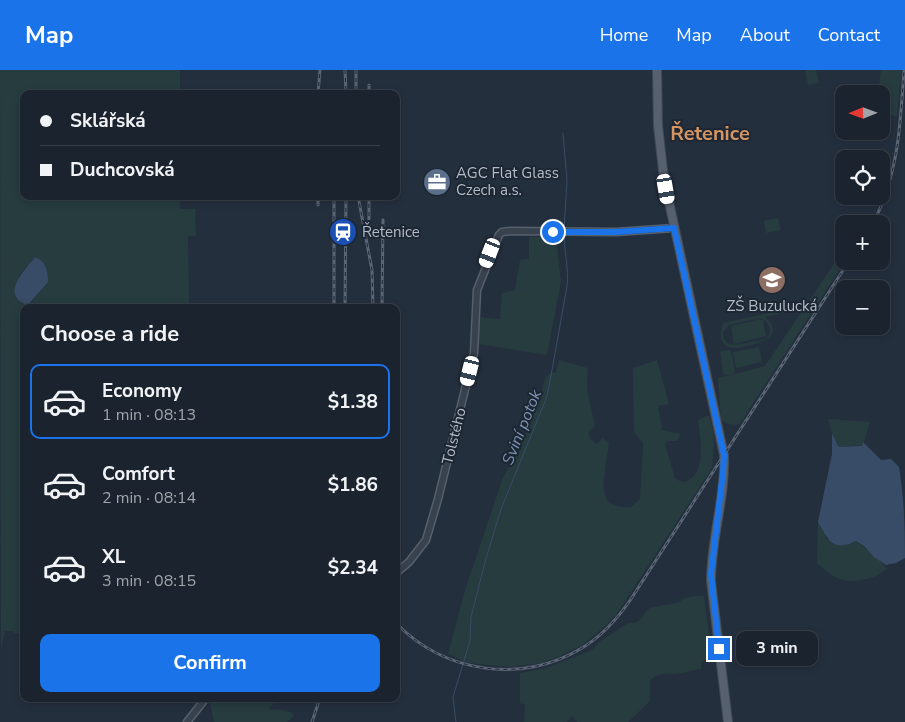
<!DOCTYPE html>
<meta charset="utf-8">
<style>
body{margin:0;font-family:"Nunito Sans",sans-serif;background:#282f3a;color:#f1f3f6;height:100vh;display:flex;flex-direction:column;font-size:19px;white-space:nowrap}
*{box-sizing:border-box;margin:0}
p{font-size:16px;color:#a0a4aa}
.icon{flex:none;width:28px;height:28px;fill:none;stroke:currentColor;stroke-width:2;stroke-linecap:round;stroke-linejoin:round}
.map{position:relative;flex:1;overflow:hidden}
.details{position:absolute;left:20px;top:234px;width:380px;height:398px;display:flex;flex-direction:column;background:#1b232e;border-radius:10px;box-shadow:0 2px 8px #0003,0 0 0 1px #39404a}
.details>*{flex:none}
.guide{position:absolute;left:20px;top:20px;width:380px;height:110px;border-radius:10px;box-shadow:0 2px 8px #0003,0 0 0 1px #39404a;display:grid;align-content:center;height:110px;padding:0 20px;background:#1b232e}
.needle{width:32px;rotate:269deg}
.controls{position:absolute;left:835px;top:15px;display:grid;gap:10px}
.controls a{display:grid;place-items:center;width:55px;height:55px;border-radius:10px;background:#1b232e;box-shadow:0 2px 8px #0003,0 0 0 1px #39404a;font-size:25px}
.end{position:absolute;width:22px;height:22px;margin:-11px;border:6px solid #1a73e8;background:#fff;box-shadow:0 0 0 2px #fff}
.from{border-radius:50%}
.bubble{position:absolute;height:35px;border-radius:10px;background:#1b232e;box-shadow:0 2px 8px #0003,0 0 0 1px #39404a;font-size:16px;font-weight:700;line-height:35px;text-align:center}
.car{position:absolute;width:15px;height:30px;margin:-15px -8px;border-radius:6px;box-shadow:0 0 4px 1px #0007;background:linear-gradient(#fff 24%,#345 0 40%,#fff 0 76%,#345 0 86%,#fff 0)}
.guide b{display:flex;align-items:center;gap:18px;height:48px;font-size:19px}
.guide b+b{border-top:1px solid #39404a}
.guide i{width:12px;height:12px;background:#f1f3f6}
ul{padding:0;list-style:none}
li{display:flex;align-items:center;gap:15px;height:75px;margin:0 10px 8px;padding:0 10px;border:2px solid transparent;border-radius:10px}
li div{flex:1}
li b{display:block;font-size:19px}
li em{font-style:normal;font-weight:700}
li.selected{border-color:#1a73e8}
li>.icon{width:45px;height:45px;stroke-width:1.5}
h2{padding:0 20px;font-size:22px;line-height:60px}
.button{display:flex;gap:10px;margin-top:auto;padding:10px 20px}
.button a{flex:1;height:58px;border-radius:10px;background:#1a73e8;color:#fff;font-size:20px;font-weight:700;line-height:58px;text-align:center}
header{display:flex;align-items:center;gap:30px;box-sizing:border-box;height:70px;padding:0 25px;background:#1a73e8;color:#fff}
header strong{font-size:24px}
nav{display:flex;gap:28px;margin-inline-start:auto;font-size:18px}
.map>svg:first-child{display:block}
</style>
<header>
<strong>Map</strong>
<nav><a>Home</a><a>Map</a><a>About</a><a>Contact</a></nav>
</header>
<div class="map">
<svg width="905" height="652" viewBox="0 0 905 652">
<rect width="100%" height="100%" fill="#242f3e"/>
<g fill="#263c3f" fill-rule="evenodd">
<path d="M0 0H180V24H24V126H180V139H195L196 166H188L189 237 24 238V564L14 563V561H5L1 578ZM35 187 39 189 48 212 29 235 15 227C14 208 23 201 35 187Z"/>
<path d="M805 0H816L819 13 808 15Z"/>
<path d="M881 0H901L897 47 881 40V24H878Z"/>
<path d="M778 148 781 160 766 163 764 151Z"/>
<path d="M529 167H556L561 212 547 285 478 274V247L500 249 502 223 515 220 520 190 529 189Z"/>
<path d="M844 179 845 191 739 355 728 354 721 350 718 308 731 305H726L723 303 720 282 728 280 731 281 735 301 734 304 765 296Z"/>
<path d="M793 238V241L765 247C783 262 767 271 751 275 745 276 738 279 732 278 720 276 719 264 723 256L722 253ZM760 248C769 251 775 262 765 269 761 271 754 271 750 272 738 275 723 279 723 262L729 255Z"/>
<path d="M760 249 763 250 766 266 734 274 731 256Z"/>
<path d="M759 277 762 292 736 298 733 282Z"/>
<path d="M559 290 588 298 587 320 595 356 589 362 590 369 597 374 602 368 609 372C608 385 600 417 606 428 610 437 623 437 631 437L640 429 643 373 634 362 633 298 657 290 669 334 658 336 662 360 681 364 677 371H667L665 374 675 408C680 412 684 413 689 410 707 399 700 367 698 350L708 345C716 362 714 379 712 398L616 545 603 558 582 575 558 587 541 593 509 597 468 593 448 584 466 517 502 410 529 359 546 307 552 302 556 303Z"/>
<path d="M828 349 870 352 863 375 839 377 832 364Z"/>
<path d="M818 452 827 469 846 475 856 471C862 475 885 494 887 499 876 508 858 513 843 510 833 508 824 499 817 493Z"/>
<path d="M693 526H704L712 589 711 592 705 590 701 592V599C693 600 684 603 676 604 664 604 658 602 650 611V631L628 652H577L572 646 567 652H524L525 635 520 633V603L547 598 592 580 599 572 628 553C643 554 640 546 650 538L680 532 682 529Z"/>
<path d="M209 628H278L269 639 283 640 292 643 294 646 287 652H214Z"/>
</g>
<g fill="#394c67">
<path d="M35 187C46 191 48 202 48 212L28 235C0 225 23 202 35 187Z"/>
<path d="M832 364 839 377 860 376 863 375V372L881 390 891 389 899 397C904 428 905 457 905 488L896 493 886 495 874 487 864 476 856 471C852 472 849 475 844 475 830 478 824 462 818 452L832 384Z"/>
</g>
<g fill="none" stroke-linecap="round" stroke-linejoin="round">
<g stroke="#394c67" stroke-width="1">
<path d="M563 63 567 111 564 160"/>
<path d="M456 652 453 627 470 571 471 547 485 492 501 439 546 329 549 317 567 216C569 198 564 181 564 164"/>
</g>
<g stroke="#565f6c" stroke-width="9">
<g id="minor">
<path d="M396 503 409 492 426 470 438 429 474 283 477 220 499 165 502 162 511 161 616 162 674 158"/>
<path d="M187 652 206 628"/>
</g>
</g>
<g stroke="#414a57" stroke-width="10">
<path id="major" d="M657 0 658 56 664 109 724 385C726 425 711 469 711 511L728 652"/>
</g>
<use href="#minor" stroke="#38414e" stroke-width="6"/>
<use href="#major" stroke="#56606e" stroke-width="8"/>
<g stroke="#5a6575" stroke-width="3">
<g id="rail">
<path d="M345 0 346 24"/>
<path d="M356 0V24"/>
<path d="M318 24 320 0"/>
<path d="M369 24V15"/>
<path d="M318 126V135"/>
<path d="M358 126 372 200 373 238"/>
<path d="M369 126V155"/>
<path d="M873 154C899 102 900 56 904 0"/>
<path d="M334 238V126"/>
<path d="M345 238 346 126"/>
<path d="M382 238 383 150"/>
<path d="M396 553C445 604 523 614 582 578 602 566 618 548 631 529L849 191"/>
<path d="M312 652 320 628"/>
</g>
</g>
<use href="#rail" stroke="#1d2633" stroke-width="1" stroke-dasharray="4" stroke-linecap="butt"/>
</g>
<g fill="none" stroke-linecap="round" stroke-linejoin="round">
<path stroke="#1a73e8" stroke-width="6" d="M553 162H616L674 158 724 385 723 402 711 504 719 579"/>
</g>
<defs>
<g id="office-disc" transform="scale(1.4375)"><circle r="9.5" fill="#5c6f8a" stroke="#1d2633"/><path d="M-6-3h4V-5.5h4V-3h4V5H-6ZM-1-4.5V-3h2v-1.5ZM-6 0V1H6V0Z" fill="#fff"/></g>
<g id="station-disc" transform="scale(1.4375)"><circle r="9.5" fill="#1a4fb4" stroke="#1d2633"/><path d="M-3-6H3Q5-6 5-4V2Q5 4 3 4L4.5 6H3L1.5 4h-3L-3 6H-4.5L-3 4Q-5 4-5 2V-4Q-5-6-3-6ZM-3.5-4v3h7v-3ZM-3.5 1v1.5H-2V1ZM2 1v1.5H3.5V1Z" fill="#fff"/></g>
<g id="school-disc" transform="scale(1.4375)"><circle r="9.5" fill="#8d6e63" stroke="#1d2633"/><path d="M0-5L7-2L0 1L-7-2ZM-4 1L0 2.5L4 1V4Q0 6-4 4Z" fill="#fff"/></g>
</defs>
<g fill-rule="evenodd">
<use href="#office-disc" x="437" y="112"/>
<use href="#station-disc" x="343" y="162"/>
<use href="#school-disc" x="772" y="210"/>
</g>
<g text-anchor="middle" stroke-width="4" stroke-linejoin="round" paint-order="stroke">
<g font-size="15" fill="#b4bcc9" stroke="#1d2633" text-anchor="start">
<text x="456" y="108">AGC Flat Glass<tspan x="456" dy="17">Czech a.s.</tspan></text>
<text x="362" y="167">Řetenice</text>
<text x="772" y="241" text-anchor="middle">ZŠ Buzulucká</text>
</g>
<g font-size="15" fill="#b4bcc9" stroke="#1d2633">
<text transform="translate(454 366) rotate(-76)" y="5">Tolstého</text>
</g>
<g font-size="16" font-style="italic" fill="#7c92b1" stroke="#1d2633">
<text transform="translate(521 357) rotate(-68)" y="6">Sviní potok</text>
</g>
<g font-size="20" font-weight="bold" fill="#d59563" stroke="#1d2633">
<text x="710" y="70">Řetenice</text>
</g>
</g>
</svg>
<div class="controls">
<a><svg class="needle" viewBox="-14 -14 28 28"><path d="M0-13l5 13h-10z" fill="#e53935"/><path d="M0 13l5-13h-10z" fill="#a0a4aa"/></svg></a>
<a><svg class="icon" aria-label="locate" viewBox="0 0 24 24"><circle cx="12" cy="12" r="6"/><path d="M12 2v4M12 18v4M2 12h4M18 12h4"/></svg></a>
<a>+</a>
<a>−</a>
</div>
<i class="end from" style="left:553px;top:162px"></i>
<i class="end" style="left:719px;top:579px"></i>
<div class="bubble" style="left:736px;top:561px;width:82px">3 min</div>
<i class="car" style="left:666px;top:119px;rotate:170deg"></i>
<i class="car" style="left:490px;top:183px;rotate:201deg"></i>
<i class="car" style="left:470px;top:301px;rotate:194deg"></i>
<div class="guide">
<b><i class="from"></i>Sklářská</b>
<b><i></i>Duchcovská</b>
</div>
<section class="details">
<h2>Choose a ride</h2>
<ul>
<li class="selected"><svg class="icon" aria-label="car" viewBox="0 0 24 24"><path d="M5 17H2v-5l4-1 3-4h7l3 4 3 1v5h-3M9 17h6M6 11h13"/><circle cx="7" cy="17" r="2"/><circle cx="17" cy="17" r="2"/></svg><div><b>Economy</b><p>1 min · 08:13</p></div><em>$1.38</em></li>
<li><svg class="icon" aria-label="car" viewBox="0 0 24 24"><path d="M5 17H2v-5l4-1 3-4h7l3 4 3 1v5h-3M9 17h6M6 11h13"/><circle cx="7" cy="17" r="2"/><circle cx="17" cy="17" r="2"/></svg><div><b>Comfort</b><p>2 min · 08:14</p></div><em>$1.86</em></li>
<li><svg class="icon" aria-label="car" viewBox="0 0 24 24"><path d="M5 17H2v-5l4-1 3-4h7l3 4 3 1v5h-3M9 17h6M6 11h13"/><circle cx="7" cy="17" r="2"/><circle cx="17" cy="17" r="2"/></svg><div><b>XL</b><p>3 min · 08:15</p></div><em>$2.34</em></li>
</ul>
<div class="button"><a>Confirm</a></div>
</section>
</div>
